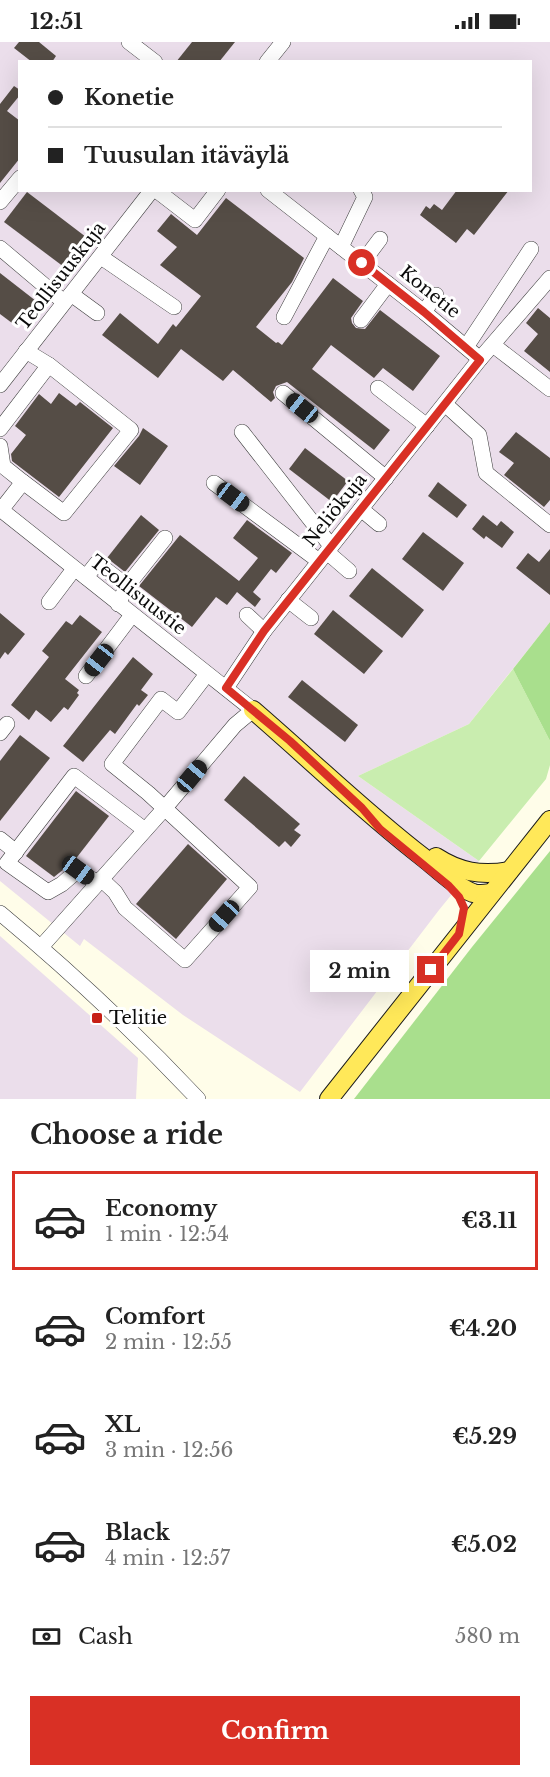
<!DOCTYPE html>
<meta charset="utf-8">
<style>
body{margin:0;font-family:"Libre Baskerville",serif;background:#f6f6f6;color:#222;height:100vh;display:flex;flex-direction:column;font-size:22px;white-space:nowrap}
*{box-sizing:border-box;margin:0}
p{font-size:20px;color:#767676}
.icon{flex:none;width:33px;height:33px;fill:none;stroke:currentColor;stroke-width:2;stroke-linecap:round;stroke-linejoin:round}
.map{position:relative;height:1057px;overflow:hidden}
.drawer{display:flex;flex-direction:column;background:#fff;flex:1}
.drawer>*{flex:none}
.guide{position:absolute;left:18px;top:18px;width:514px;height:132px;border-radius:0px;box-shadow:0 6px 24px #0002;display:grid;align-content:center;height:132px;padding:0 30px;background:#fff}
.end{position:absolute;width:27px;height:27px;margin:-14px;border:8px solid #d93025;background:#fff;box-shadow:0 0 0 3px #fff}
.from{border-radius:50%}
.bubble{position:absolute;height:42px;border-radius:0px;background:#fff;box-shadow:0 6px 24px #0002;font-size:20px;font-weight:700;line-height:42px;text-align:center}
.car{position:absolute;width:18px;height:36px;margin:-18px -9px;border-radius:8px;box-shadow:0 0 4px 2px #0007;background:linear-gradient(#222 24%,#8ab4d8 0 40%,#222 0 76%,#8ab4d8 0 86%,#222 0)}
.guide b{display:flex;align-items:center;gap:21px;height:57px;font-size:22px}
.guide b+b{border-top:2px solid #e0e0e0}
.guide i{width:15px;height:15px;background:#222}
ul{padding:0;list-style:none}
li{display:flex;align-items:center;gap:18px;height:99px;margin:0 12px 9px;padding:0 18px;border:3px solid transparent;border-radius:0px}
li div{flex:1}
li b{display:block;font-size:22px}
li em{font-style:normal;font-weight:700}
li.on{border-color:#d93025}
li>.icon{width:54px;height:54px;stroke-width:1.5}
h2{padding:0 30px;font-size:27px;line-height:72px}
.pay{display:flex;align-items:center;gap:15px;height:66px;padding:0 30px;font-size:22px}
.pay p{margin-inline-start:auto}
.action{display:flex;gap:12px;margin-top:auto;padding:12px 30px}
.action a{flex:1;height:69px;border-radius:0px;background:#d93025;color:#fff;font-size:24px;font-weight:700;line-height:69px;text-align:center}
.status{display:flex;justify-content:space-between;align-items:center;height:42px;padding:0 30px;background:#fff;direction:ltr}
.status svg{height:16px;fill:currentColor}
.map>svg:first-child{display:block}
</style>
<div class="status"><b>12:51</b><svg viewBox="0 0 49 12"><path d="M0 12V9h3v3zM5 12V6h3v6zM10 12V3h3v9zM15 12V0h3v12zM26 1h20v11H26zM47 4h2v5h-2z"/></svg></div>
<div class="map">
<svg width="550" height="1057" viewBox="0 0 550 1057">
<rect width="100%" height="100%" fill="#fffde9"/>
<g fill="#ebdeeb" fill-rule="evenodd">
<path d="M0 0H550V580L469 682 358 734 479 819 439 868 300 1050 183 973 84 897 80 904 0 839ZM20 20H531V148H20Z"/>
<path d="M0 894 138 1016 136 1057H0Z"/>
</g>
<path fill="#c9edaf" d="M513 627 550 699V723L546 737 479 819 358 734 469 682Z"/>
<g fill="#a9df8d">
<path d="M550 580V699L513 627Z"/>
<path d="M550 809V1057H354L472 905Z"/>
</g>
<g fill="#554d46">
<path d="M19 0H39L56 14 52 20H32L14 6Z"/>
<path d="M192 0H235L219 20H176Z"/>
<path d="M14 44 20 48V53L7 69 20 79V116L0 141V62Z"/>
<path d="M457 148H509L474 193 467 187 456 201 420 173 426 164 430 167 434 162 442 168Z"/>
<path d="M27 150 86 195 64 225 4 180Z"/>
<path d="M226 156 304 216 292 240 256 285 276 301 278 300 282 303 333 236 363 259 351 276 352 281 356 286 365 287 380 268 440 314 413 349 383 326 374 336 331 303 312 327 390 388 374 408 287 340 276 344 273 350 275 356 271 360 233 328 223 339 181 307 158 336 102 293 120 271 158 302 173 282 176 285 201 254 160 223 177 205 157 189 171 172 197 193Z"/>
<path d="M0 231 36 259 16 284 0 272Z"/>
<path d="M538 266 550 276V330L524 309 538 292 526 281Z"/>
<path d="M59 351 76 364 80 360 113 386 59 455 12 419 11 412 26 393 15 384 39 352 51 362Z"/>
<path d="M143 386 168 404 140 443 114 424 139 394Z"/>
<path d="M516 390 550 416V458L544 465 504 433 514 421 499 410Z"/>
<path d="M305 406 348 439 332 460 289 427Z"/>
<path d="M438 440 467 463 457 476 428 454Z"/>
<path d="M141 473 159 488 125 530 107 516Z"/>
<path d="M483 473 497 484 501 479 514 490 502 506 486 494 484 497 472 487Z"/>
<path d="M247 478 292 511 276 531 271 527 253 550 261 557 255 565 237 550 227 563 216 555 192 585 139 544 180 493 239 539 258 516 233 496Z"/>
<path d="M423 490 464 521 443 549 402 517Z"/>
<path d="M550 507V553L516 526 528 511 539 520Z"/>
<path d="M372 526 424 568 402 596 349 554Z"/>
<path d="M333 568 383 609 364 632 314 592Z"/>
<path d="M0 571 25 592 8 613 5 610 0 617Z"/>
<path d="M80 573 102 590 65 637 79 648 77 651 79 653 68 668 64 665 51 680 36 668 29 678 11 663 49 615 42 609 66 579 72 583Z"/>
<path d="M133 615 153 632 141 648 148 653 139 664 137 662 115 692 110 688 83 720 63 704Z"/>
<path d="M302 638 358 683 345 700 288 655Z"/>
<path d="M20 693 50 716 0 779V719Z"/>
<path d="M244 734 300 782 294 788 301 793 291 805 285 799 279 805 224 758Z"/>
<path d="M76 749 109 774 74 819 54 835 26 814Z"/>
<path d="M188 802 227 837 176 897 136 862Z"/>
</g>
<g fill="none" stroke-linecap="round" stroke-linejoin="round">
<g stroke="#3e3e3e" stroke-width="16">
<g id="minor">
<path d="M129 0 155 20"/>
<path d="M267 20 283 0"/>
<path d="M156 148 195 178 218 148"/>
<path d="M268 148 424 270 480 317"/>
<path d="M0 160 20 136"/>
<path d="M341 205 365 155 361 148"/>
<path d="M0 206 64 260"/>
<path d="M101 215 174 265"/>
<path d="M362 221 380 197"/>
<path d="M71 252 97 271"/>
<path d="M424 270 436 253"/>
<path d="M284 275 327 194"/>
<path d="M361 278 388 242"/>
<path d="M493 303 550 347"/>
<path d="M466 305 531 207"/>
<path d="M0 343 152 148"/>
<path d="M378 346 427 384"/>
<path d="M283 351 386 436"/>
<path d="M445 362 479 393 486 431 550 483"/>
<path d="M0 387 49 323"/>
<path d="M242 390 331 504"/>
<path d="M0 404 3 424 23 440 1 468"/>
<path d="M23 440 64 471 131 388 49 323 26 309"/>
<path d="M214 441 319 519"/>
<path d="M0 467 253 668 235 683 164 767 41 905"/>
<path d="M361 467 379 482"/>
<path d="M327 510 349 529"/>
<path d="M86 535 97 521 127 544"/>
<path d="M288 558 311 576"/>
<path d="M49 560 74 527"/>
<path d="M118 562 127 544 165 496"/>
<path d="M247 573 264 589"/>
<path d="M86 634 132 573"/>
<path d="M226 646 264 589 480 317 550 236"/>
<path d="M0 691 7 682"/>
<path d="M0 797 16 810"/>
<path d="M101 837 115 850 125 866 185 918 250 845 148 751 112 722 161 657 178 670 207 632"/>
<path d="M97 841 78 828 62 842 48 850 7 821 74 734 145 788"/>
<path d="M0 871C70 929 136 991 198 1057"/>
</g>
</g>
<g stroke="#1c1c1c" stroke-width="20">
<g id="major">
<path d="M253 668C310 717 364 770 424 816 439 828 455 844 473 851 479 853 484 852 491 851"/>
<path d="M436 815C459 830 481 834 509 829"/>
<path d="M329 1057 550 778"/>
</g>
</g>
<use href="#minor" stroke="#fff" stroke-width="15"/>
<use href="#major" stroke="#ffe859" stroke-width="18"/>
</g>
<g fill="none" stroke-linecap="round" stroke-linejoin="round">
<path stroke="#d93025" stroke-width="8" d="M362 221 424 270 480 318 264 589 226 646 290 699 362 766 380 787 448 843 459 855 464 866 459 892 431 928"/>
</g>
<rect fill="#c72016" stroke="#fff" stroke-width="2" x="91" y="970" width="12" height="12" rx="3"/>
<g text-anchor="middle" stroke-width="6" stroke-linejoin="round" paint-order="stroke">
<g font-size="18" fill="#0b0b0b" stroke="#fff">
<text transform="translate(61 234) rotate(-52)" y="6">Teollisuuskuja</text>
<text transform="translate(430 250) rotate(39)" y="6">Konetie</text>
<text transform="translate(335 468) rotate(-51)" y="6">Neliökuja</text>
<text transform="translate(138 553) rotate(38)" y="6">Teollisuustie</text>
</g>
<g font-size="18" fill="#0b0b0b" stroke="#fff" text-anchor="start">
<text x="109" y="982">Telitie</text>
</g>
</g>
</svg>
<i class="end from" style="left:362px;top:221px"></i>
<i class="end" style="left:431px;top:928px"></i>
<div class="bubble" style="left:310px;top:908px;width:99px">2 min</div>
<i class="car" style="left:302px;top:366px;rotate:309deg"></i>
<i class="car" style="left:233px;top:455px;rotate:127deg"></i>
<i class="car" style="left:99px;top:618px;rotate:218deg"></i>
<i class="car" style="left:192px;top:734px;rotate:40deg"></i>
<i class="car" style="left:78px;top:828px;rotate:126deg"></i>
<i class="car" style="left:224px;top:874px;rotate:222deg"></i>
<div class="guide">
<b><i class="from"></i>Konetie</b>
<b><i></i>Tuusulan itäväylä</b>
</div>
</div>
<section class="drawer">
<h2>Choose a ride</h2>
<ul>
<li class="on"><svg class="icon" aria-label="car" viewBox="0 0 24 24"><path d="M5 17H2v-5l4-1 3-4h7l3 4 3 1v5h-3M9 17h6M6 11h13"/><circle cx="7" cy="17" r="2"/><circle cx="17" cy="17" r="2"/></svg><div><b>Economy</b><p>1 min · 12:54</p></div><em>€3.11</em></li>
<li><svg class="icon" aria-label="car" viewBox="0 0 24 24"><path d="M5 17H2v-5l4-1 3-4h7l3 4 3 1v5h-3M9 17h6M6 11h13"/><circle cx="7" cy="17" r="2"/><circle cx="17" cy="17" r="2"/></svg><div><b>Comfort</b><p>2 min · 12:55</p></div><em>€4.20</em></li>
<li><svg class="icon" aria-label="car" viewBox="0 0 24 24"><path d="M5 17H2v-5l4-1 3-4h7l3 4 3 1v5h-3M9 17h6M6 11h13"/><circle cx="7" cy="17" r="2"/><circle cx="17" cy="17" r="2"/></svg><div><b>XL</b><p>3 min · 12:56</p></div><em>€5.29</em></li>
<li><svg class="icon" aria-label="car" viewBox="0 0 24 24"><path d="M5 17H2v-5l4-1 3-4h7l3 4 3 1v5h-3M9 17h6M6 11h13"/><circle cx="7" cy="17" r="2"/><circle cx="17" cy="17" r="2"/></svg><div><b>Black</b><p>4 min · 12:57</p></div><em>€5.02</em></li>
</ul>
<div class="pay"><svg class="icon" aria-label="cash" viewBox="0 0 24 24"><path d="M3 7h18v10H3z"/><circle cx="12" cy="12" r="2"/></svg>Cash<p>580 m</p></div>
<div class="action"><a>Confirm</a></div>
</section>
